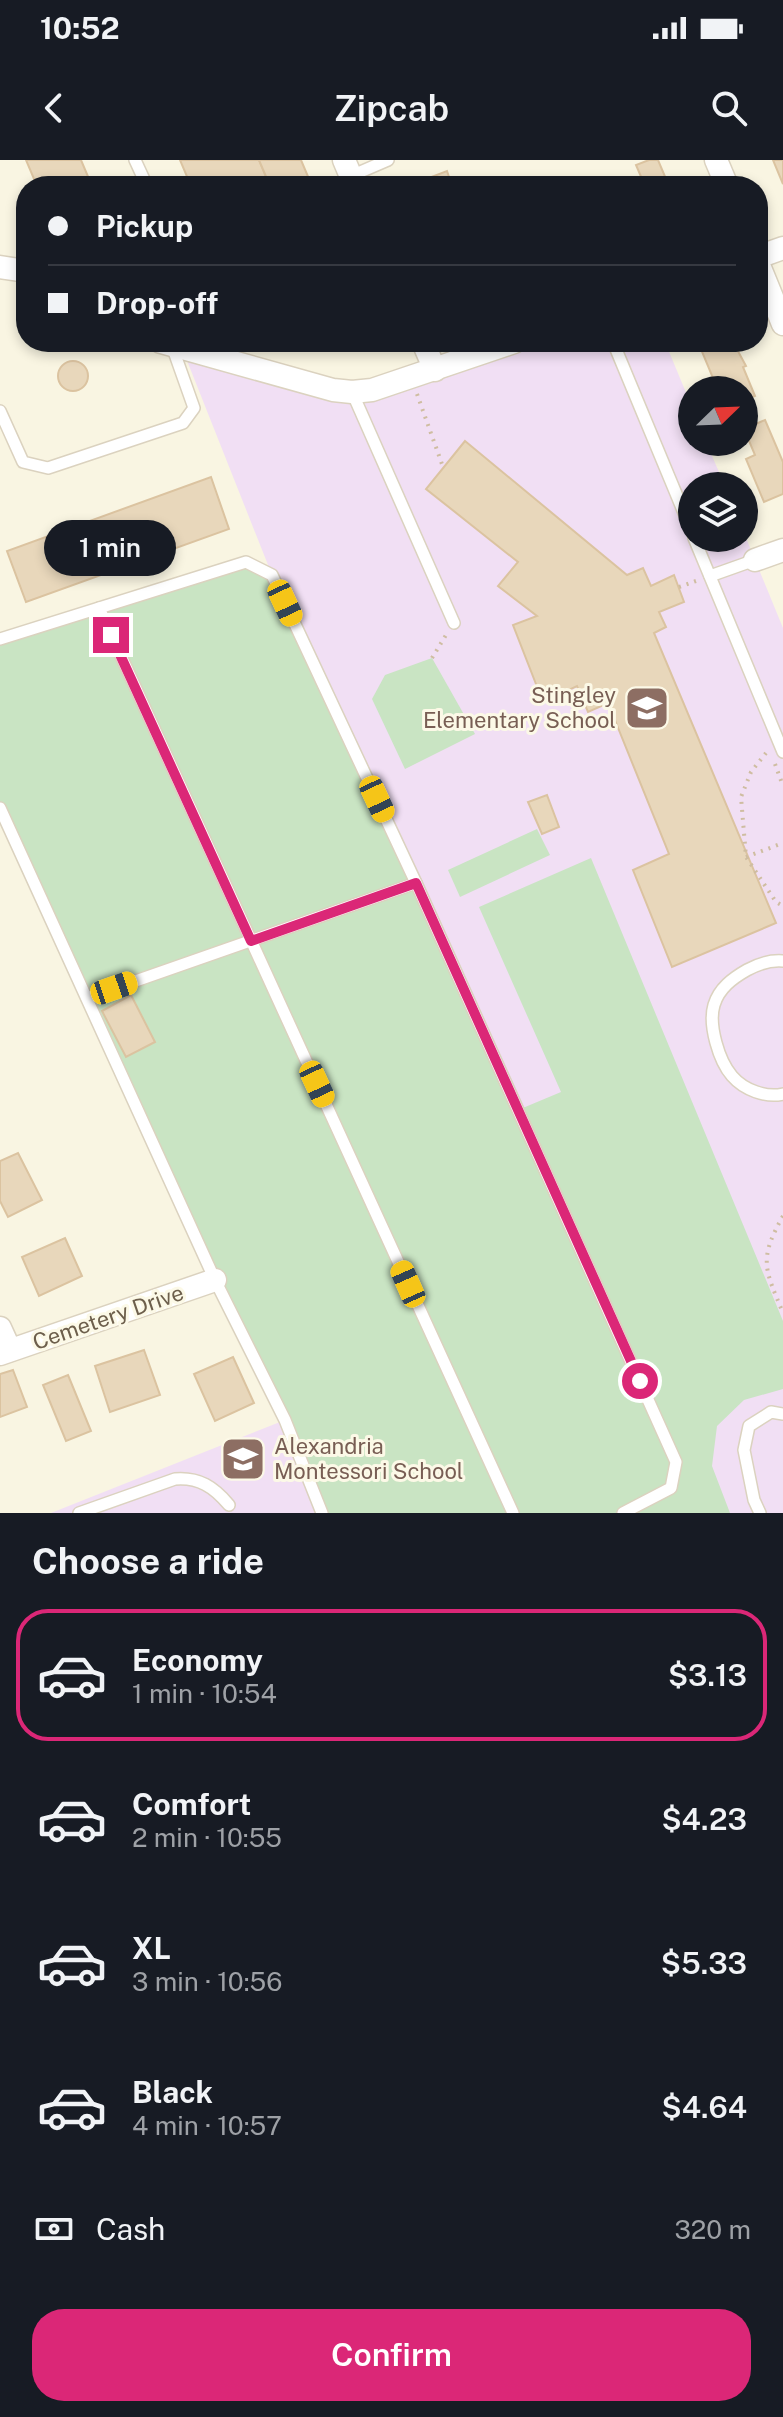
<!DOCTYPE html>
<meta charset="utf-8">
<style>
body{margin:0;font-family:"Public Sans",sans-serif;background:#20242c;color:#f1f3f6;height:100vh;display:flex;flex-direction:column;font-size:30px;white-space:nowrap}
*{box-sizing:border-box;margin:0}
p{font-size:26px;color:#9ea1a6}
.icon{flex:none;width:44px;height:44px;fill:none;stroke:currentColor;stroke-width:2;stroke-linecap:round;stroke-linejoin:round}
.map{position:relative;height:1353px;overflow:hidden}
.drawer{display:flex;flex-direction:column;background:#171b24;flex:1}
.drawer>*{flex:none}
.hud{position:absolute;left:16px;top:16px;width:752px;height:176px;border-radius:32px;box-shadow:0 4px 12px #0003;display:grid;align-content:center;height:176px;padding:0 32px;background:#171b24}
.needle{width:52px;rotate:67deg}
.fabs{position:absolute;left:678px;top:216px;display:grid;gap:16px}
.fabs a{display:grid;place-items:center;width:80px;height:80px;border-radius:50%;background:#171b24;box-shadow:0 4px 12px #0003;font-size:40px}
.end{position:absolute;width:36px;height:36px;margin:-18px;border:10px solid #db2777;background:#fff;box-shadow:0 0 0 4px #fff}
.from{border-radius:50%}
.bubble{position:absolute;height:56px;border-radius:28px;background:#171b24;box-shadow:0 4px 12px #0003;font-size:26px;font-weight:600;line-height:56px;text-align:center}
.car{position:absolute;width:24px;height:48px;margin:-24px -12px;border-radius:10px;box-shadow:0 0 6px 2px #0007;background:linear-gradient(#f5c518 24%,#345 0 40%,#f5c518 0 76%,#345 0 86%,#f5c518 0)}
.hud b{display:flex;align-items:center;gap:28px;height:76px;font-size:30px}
.hud b+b{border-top:2px solid #363941}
.hud i{width:20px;height:20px;background:#f1f3f6}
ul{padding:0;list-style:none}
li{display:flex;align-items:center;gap:24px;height:132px;margin:0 16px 12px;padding:0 16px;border:4px solid transparent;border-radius:32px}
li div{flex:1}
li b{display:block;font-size:30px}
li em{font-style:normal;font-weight:600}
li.on{border-color:#db2777}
li>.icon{width:72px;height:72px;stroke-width:1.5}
h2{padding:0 32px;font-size:36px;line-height:96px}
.pay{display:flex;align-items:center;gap:20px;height:88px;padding:0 32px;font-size:30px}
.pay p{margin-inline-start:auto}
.cta{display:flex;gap:16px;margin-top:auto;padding:16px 32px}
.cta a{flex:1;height:92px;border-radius:32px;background:#db2777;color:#fff;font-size:32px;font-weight:600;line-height:92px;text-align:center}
.status{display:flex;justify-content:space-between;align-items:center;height:56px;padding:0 40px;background:#171b24;direction:ltr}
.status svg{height:22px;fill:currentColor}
header{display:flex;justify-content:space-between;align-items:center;height:104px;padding:0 32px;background:#171b24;font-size:36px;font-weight:600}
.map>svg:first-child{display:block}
</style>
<div class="status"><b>10:52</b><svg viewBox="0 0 49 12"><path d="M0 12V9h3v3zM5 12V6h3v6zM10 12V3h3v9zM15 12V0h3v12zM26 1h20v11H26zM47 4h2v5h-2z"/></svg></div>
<header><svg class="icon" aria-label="back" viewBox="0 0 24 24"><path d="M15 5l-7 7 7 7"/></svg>Zipcab<svg class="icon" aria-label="search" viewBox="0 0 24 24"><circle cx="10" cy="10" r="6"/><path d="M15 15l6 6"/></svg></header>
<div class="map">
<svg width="783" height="1353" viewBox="0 0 783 1353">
<rect width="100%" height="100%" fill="#f9f5e2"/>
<g fill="#f1dff4">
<path d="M514 182H665L692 247V282H706L725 326H692V378H744V373L783 468V1353H699L272 415 182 188 333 230Z"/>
<path d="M285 1260 322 1353H51Z"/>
</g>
<g fill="#c9e4c3">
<path d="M246 402 272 415 518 950 561 932 479 747 591 698 783 1161V1229L744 1240 717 1266 712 1306 730 1353H322L0 648V479Z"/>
<path d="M432 498 475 574 405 609 372 539 385 515Z"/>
<path d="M537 669 550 695 460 737 448 710Z"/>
</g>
<g fill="#e8d7bb" stroke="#dbc3a0" stroke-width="2">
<path d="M26 0H81L92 26H37Z"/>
<path d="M180 0H259L270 26H191Z"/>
<path d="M259 0H301L312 26H270Z"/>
<path d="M649 0H658L669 26H645L636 5Z"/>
<path d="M773 0H783V24Z"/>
<path d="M447 11 452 26H408Z"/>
<path d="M698 182H733L746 206 743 207 755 236 744 240V230H728L723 219 715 223Z"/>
<circle cx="73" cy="216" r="15"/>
<path d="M765 260 783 302V334L764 342 746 299 755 295 744 269Z"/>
<path d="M465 281 627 415 643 408 651 426 674 415 684 442 659 452 666 467 654 473 776 763 672 807 633 710 669 694 608 543 588 552 577 526 543 542 513 465 537 456 498 426 518 402 426 329Z"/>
<path d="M211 317 229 369 26 442 7 391Z"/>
<path d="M547 635 559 667 542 674 528 642Z"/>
<path d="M131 835 155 882 126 897 102 851Z"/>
<path d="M18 993 42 1040 8 1057 0 1041V1001Z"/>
<path d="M65 1078 82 1116 39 1136 22 1097Z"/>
<path d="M144 1190 160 1235 110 1252 95 1206Z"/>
<path d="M233 1197 254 1243 215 1261 194 1214Z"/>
<path d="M13 1210 27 1247 0 1257V1214Z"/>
<path d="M68 1215 91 1271 66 1281 43 1225Z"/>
</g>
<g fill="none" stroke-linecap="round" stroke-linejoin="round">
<g stroke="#dbd2bf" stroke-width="14">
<g id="lane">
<path d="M135 0 147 26"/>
<path d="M351 16 388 0"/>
<path d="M613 182 692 372"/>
<path d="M352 232 454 463"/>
<path d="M0 251 23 302 48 308 183 263 194 248 172 186"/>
<path d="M694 378 783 592"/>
<path d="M710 416 755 400"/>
<path d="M99 448 513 1353"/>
<path d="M0 479 246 402 272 415 416 723 676 1302 671 1328 623 1353"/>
<path d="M0 648 215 1120 285 1260 322 1353"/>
<path d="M783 801C771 800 758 804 747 810 733 818 719 828 714 845 708 865 719 901 732 916 744 930 766 938 783 934"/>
<path d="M87 838 416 723"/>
<path d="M79 1353 175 1319C199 1317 214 1327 229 1345"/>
<path d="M760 1353 754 1340 744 1290 749 1266 771 1252 783 1254"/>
</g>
</g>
<g stroke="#dbd2bf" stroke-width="25">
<g id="street">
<path d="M344 0 355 26"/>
<path d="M716 0 727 26"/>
<path d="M758 97 783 88"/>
<path d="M758 103 783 164"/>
<path d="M0 107 26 111"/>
<path d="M161 182 333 230 352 232 372 230 514 182"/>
<path d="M423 182 435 210"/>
<path d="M755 400 783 390"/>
<path d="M0 1168 10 1190"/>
<path d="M0 1194 215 1120"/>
</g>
</g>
<g stroke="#cfbda1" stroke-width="4" stroke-dasharray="2 6" stroke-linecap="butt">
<path d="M417 234 443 307"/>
<path d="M679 427 696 421"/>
<path d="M432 498 446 475"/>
<path d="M766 593 751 612 741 637 746 697 776 742 783 746"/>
<path d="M775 604 783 626"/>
<path d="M746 697 783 683"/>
<path d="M783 1056C758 1100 765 1109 783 1153"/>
</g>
<use href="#lane" stroke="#fff" stroke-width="11"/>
<use href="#street" stroke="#fff" stroke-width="22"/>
</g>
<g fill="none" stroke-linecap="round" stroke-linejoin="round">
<path stroke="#db2777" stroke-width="10" d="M111 475 251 781 416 723 640 1221"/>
</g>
<defs>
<g id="school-square" transform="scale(2.3)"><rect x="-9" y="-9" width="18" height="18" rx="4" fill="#8d6e63" stroke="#fcf9e7"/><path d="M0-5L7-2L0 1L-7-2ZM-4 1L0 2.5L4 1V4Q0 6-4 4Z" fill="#fff"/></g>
</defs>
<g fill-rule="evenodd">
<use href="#school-square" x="647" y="548"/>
<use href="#school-square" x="243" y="1299"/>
</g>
<g text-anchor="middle" stroke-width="6" stroke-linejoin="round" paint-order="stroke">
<g font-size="22" fill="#785e54" stroke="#fcf9e7" text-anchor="end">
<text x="616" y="543">Stingley<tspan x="616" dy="25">Elementary School</tspan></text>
<text x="274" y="1294" text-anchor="start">Alexandria<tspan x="274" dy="25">Montessori School</tspan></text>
</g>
<g font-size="22" fill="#6d5f4c" stroke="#fcf9e7">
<text transform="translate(108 1157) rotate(-19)" y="8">Cemetery Drive</text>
</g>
</g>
</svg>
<div class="fabs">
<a><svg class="needle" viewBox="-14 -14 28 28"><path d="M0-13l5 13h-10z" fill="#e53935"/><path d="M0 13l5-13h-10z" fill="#9ea1a6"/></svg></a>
<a><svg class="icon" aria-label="layers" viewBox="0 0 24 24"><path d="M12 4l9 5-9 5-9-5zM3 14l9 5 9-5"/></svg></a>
</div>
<i class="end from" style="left:640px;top:1221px"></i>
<i class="end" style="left:111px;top:475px"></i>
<div class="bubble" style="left:44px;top:360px;width:132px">1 min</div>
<i class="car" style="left:285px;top:443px;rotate:155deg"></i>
<i class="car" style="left:377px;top:639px;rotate:155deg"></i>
<i class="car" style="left:114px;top:828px;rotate:71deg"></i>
<i class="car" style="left:317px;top:924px;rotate:155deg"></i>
<i class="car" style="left:408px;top:1124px;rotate:336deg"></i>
<div class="hud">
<b><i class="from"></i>Pickup</b>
<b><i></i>Drop-off</b>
</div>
</div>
<section class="drawer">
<h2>Choose a ride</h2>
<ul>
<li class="on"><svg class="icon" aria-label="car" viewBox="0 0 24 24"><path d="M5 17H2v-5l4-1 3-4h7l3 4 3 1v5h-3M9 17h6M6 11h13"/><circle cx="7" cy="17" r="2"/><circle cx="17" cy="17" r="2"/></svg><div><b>Economy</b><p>1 min · 10:54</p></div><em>$3.13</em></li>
<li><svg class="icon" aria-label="car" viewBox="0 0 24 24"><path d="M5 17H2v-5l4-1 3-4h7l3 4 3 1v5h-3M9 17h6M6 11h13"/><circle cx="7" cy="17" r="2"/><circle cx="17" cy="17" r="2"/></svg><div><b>Comfort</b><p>2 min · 10:55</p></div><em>$4.23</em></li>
<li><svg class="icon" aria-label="car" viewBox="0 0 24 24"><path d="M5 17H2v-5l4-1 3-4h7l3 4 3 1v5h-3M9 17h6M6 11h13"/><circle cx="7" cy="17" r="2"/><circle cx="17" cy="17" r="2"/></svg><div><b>XL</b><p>3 min · 10:56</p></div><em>$5.33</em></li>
<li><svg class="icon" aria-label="car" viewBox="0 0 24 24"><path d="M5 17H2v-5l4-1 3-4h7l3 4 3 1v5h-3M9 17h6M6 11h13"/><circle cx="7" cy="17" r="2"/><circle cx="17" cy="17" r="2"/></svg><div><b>Black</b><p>4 min · 10:57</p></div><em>$4.64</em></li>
</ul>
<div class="pay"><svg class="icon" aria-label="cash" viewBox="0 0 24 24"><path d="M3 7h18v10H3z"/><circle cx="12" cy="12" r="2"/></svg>Cash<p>320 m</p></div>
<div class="cta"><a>Confirm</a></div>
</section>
